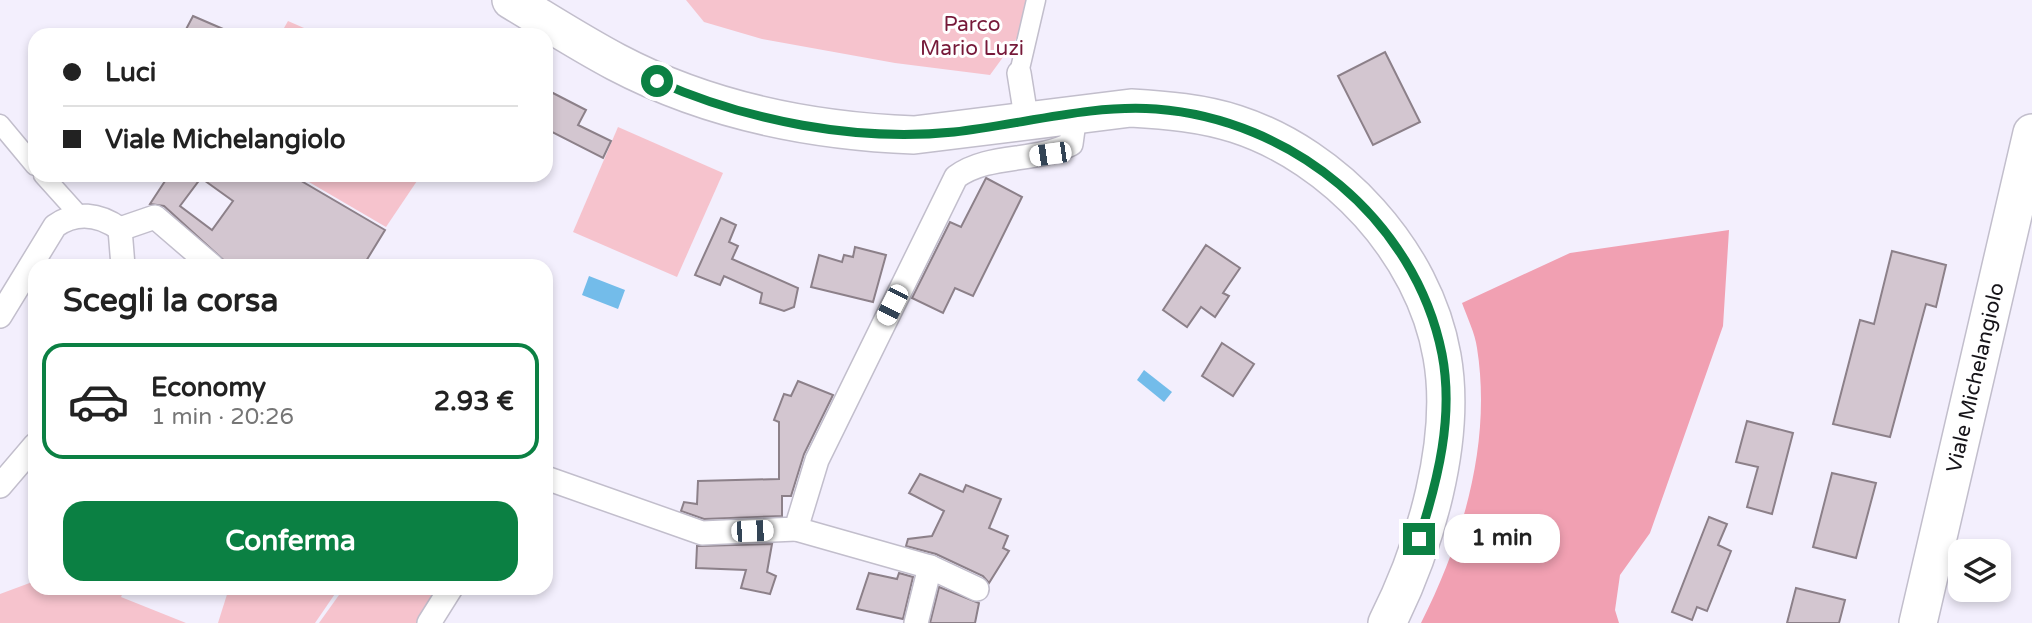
<!DOCTYPE html>
<html lang="it">
<meta charset="utf-8">
<style>
body{margin:0;font-family:"Varela Round",sans-serif;background:#f2f2f2;color:#222;height:100vh;display:flex;flex-direction:column;font-size:26px;white-space:nowrap}
*{box-sizing:border-box;margin:0}
p{font-size:23px;color:#767676}
.icon{flex:none;width:38px;height:38px;fill:none;stroke:currentColor;stroke-width:2;stroke-linecap:round;stroke-linejoin:round}
.map{position:relative;flex:1;overflow:hidden}
.details{position:absolute;left:28px;top:259px;width:525px;height:336px;display:flex;flex-direction:column;background:#fff;border-radius:21px;box-shadow:0 4px 10px #0003}
.details>*{flex:none}
.guide{position:absolute;left:28px;top:28px;width:525px;height:154px;border-radius:21px;box-shadow:0 4px 10px #0003;display:grid;align-content:center;height:154px;padding:0 35px;background:#fff}
.buttons{position:absolute;left:1948px;top:539px;display:grid;gap:14px}
.buttons a{display:grid;place-items:center;width:63px;height:63px;border-radius:14px;background:#fff;box-shadow:0 4px 10px #0003;font-size:35px}
.end{position:absolute;width:32px;height:32px;margin:-16px;border:9px solid #0b8043;background:#fff;box-shadow:0 0 0 4px #fff}
.from{border-radius:50%}
.bubble{position:absolute;height:49px;border-radius:21px;background:#fff;box-shadow:0 4px 10px #0003;font-size:23px;font-weight:700;line-height:49px;text-align:center}
.car{position:absolute;width:21px;height:42px;margin:-21px -10px;border-radius:9px;box-shadow:0 0 5px 2px #0007;background:linear-gradient(#fff 24%,#345 0 40%,#fff 0 76%,#345 0 86%,#fff 0)}
.guide b{display:flex;align-items:center;gap:24px;height:66px;font-size:26px}
.guide b+b{border-top:2px solid #e0e0e0}
.guide i{width:18px;height:18px;background:#222}
ul{padding:0;list-style:none}
li{display:flex;align-items:center;gap:21px;height:116px;margin:0 14px 10px;padding:0 21px;border:4px solid transparent;border-radius:21px}
li div{flex:1}
li b{display:block;font-size:26px}
li em{font-style:normal;font-weight:700}
li.current{border-color:#0b8043}
li>.icon{width:63px;height:63px;stroke-width:1.5}
h2{padding:0 35px;font-size:32px;line-height:84px}
.button{display:flex;gap:14px;margin-top:auto;padding:14px 35px}
.button a{flex:1;height:80px;border-radius:21px;background:#0b8043;color:#fff;font-size:28px;font-weight:700;line-height:80px;text-align:center}
.map>svg:first-child{display:block}
</style>
<div class="map">
<svg width="2032" height="623" viewBox="0 0 2032 623">
<rect width="100%" height="100%" fill="#f3effd"/>
<g fill="#f6c3cd">
<path d="M686 0H1029L1017 38 990 75 895 63 762 39 704 22Z"/>
<path d="M288 21 320 35H280Z"/>
<path d="M618 127 723 173 677 277 573 232Z"/>
<path d="M297 175H421L386 227Z"/>
<path d="M35 581V588H125L121 597 186 623H0V594Z"/>
<path d="M229 588H339L315 623H218Z"/>
<path d="M344 588H441L419 623H319Z"/>
</g>
<path fill="#f1a0b2" d="M1729 230 1723 326 1650 533 1620 575 1615 610 1619 623H1421C1463 540 1492 442 1477 348 1475 333 1467 317 1462 303L1570 253Z"/>
<g fill="#73bcea">
<path d="M589 276 625 290 618 309 582 295Z"/>
<path d="M1144 370 1172 392 1164 402 1137 380Z"/>
</g>
<g fill="#d3c6d0" stroke="#8c8089" stroke-width="2" fill-rule="evenodd">
<path d="M193 16 237 35H183Z"/>
<path d="M1385 52 1420 122 1373 145 1338 76Z"/>
<path d="M551 92 586 110 578 125 611 141 603 158 546 129V101Z"/>
<path d="M169 175H291L385 230 363 266H230L164 206 150 204ZM201 178 233 201 212 230 180 206Z"/>
<path d="M986 178 1022 197 973 296 955 288 943 313 912 298 950 222 961 227Z"/>
<path d="M721 218 736 225 729 242 738 246 732 259 798 288 794 307 784 311 760 303 762 293 724 276 720 285 695 275Z"/>
<path d="M1206 245 1240 268 1223 293 1229 296 1215 317 1201 307 1187 327 1163 310Z"/>
<path d="M855 247 886 255 873 302 811 287 819 255 842 262 844 255 853 257Z"/>
<path d="M1892 251 1946 265 1936 307 1926 304 1890 437 1833 424 1860 320 1874 324Z"/>
<path d="M1222 343 1254 364 1233 396 1202 376Z"/>
<path d="M798 381 833 395 804 454 791 496H782V516L704 519 681 511 684 502 697 504 698 481 779 479V422L774 420 784 394 791 396Z"/>
<path d="M1747 421 1793 433 1772 514 1747 507 1758 467 1736 462Z"/>
<path d="M1832 473 1876 483 1856 558 1813 547Z"/>
<path d="M920 474 963 492 966 485 1001 499 989 528 1008 536 1003 548 1009 551 989 583 983 576 936 554 906 546 908 539 932 536 944 511 909 493Z"/>
<path d="M1709 517 1727 524 1718 545 1731 551 1707 611 1697 607 1692 620 1672 612Z"/>
<path d="M772 544 767 572 776 576 770 594 741 588 746 570 696 568 697 546Z"/>
<path d="M869 573 897 579 899 573 913 577 903 619 857 609Z"/>
<path d="M939 587 979 603 975 623H930Z"/>
<path d="M1796 588 1845 600 1839 623H1787Z"/>
</g>
<g fill="none" stroke-linecap="round" stroke-linejoin="round">
<g stroke="#c2becc" stroke-width="21">
<g id="pedestrian">
<path d="M1019 73 1036 0"/>
<path d="M0 124 35 166"/>
<path d="M43 175 79 215"/>
</g>
</g>
<g stroke="#c2becc" stroke-width="26">
<g id="minor">
<path d="M1019 73 1027 123"/>
<path d="M120 229 155 217 212 266"/>
<path d="M120 229 123 266"/>
<path d="M0 316 55 226C76 211 99 214 120 229"/>
<path d="M546 478 702 533 796 529 817 460 956 177C989 153 1034 163 1071 144L1075 115"/>
<path d="M0 486 35 445"/>
<path d="M796 529 930 567 977 589"/>
<path d="M429 623 451 588"/>
<path d="M916 623 930 567"/>
</g>
</g>
<g stroke="#c2becc" stroke-width="40">
<g id="primary">
<path d="M511 0C546 21 580 43 616 62 707 110 812 131 914 135L1131 108C1166 110 1202 113 1236 124 1335 156 1424 252 1442 356 1457 440 1425 548 1387 623"/>
<path id="s1" d="M1918 623 2032 133"/>
</g>
</g>
<use href="#pedestrian" stroke="#fff" stroke-width="18"/>
<use href="#minor" stroke="#fff" stroke-width="23"/>
<use href="#primary" stroke="#fff" stroke-width="37"/>
</g>
<g fill="none" stroke-linecap="round" stroke-linejoin="round">
<path stroke="#0b8043" stroke-width="9" d="M657 81C747 121 856 142 954 132 1019 125 1091 104 1156 109 1291 119 1415 219 1442 354 1454 416 1438 480 1419 539"/>
</g>
<g text-anchor="middle" stroke-width="6" stroke-linejoin="round" paint-order="stroke">
<g font-size="21" fill="#761939" stroke="#fff">
<text x="972" y="31">Parco<tspan x="972" dy="24">Mario Luzi</tspan></text>
</g>
<g font-size="21" fill="#161419" stroke="#fff">
<text dy="7" stroke="none"><textPath href="#s1" startOffset="252">Viale Michelangiolo</textPath></text>
</g>
</g>
</svg>
<div class="buttons">
<a><svg class="icon" aria-label="layers" viewBox="0 0 24 24"><path d="M12 4l9 5-9 5-9-5zM3 14l9 5 9-5"/></svg></a>
</div>
<i class="end from" style="left:657px;top:81px"></i>
<i class="end" style="left:1419px;top:539px"></i>
<div class="bubble" style="left:1444px;top:514px;width:116px">1 min</div>
<i class="car" style="left:1050px;top:154px;rotate:262deg"></i>
<i class="car" style="left:892px;top:305px;rotate:207deg"></i>
<i class="car" style="left:752px;top:531px;rotate:88deg"></i>
<div class="guide">
<b><i class="from"></i>Luci</b>
<b><i></i>Viale Michelangiolo</b>
</div>
<section class="details">
<h2>Scegli la corsa</h2>
<ul>
<li class="current"><svg class="icon" aria-label="car" viewBox="0 0 24 24"><path d="M5 17H2v-5l4-1 3-4h7l3 4 3 1v5h-3M9 17h6M6 11h13"/><circle cx="7" cy="17" r="2"/><circle cx="17" cy="17" r="2"/></svg><div><b>Economy</b><p>1 min · 20:26</p></div><em>2.93 €</em></li>
</ul>
<div class="button"><a>Conferma</a></div>
</section>
</div>
